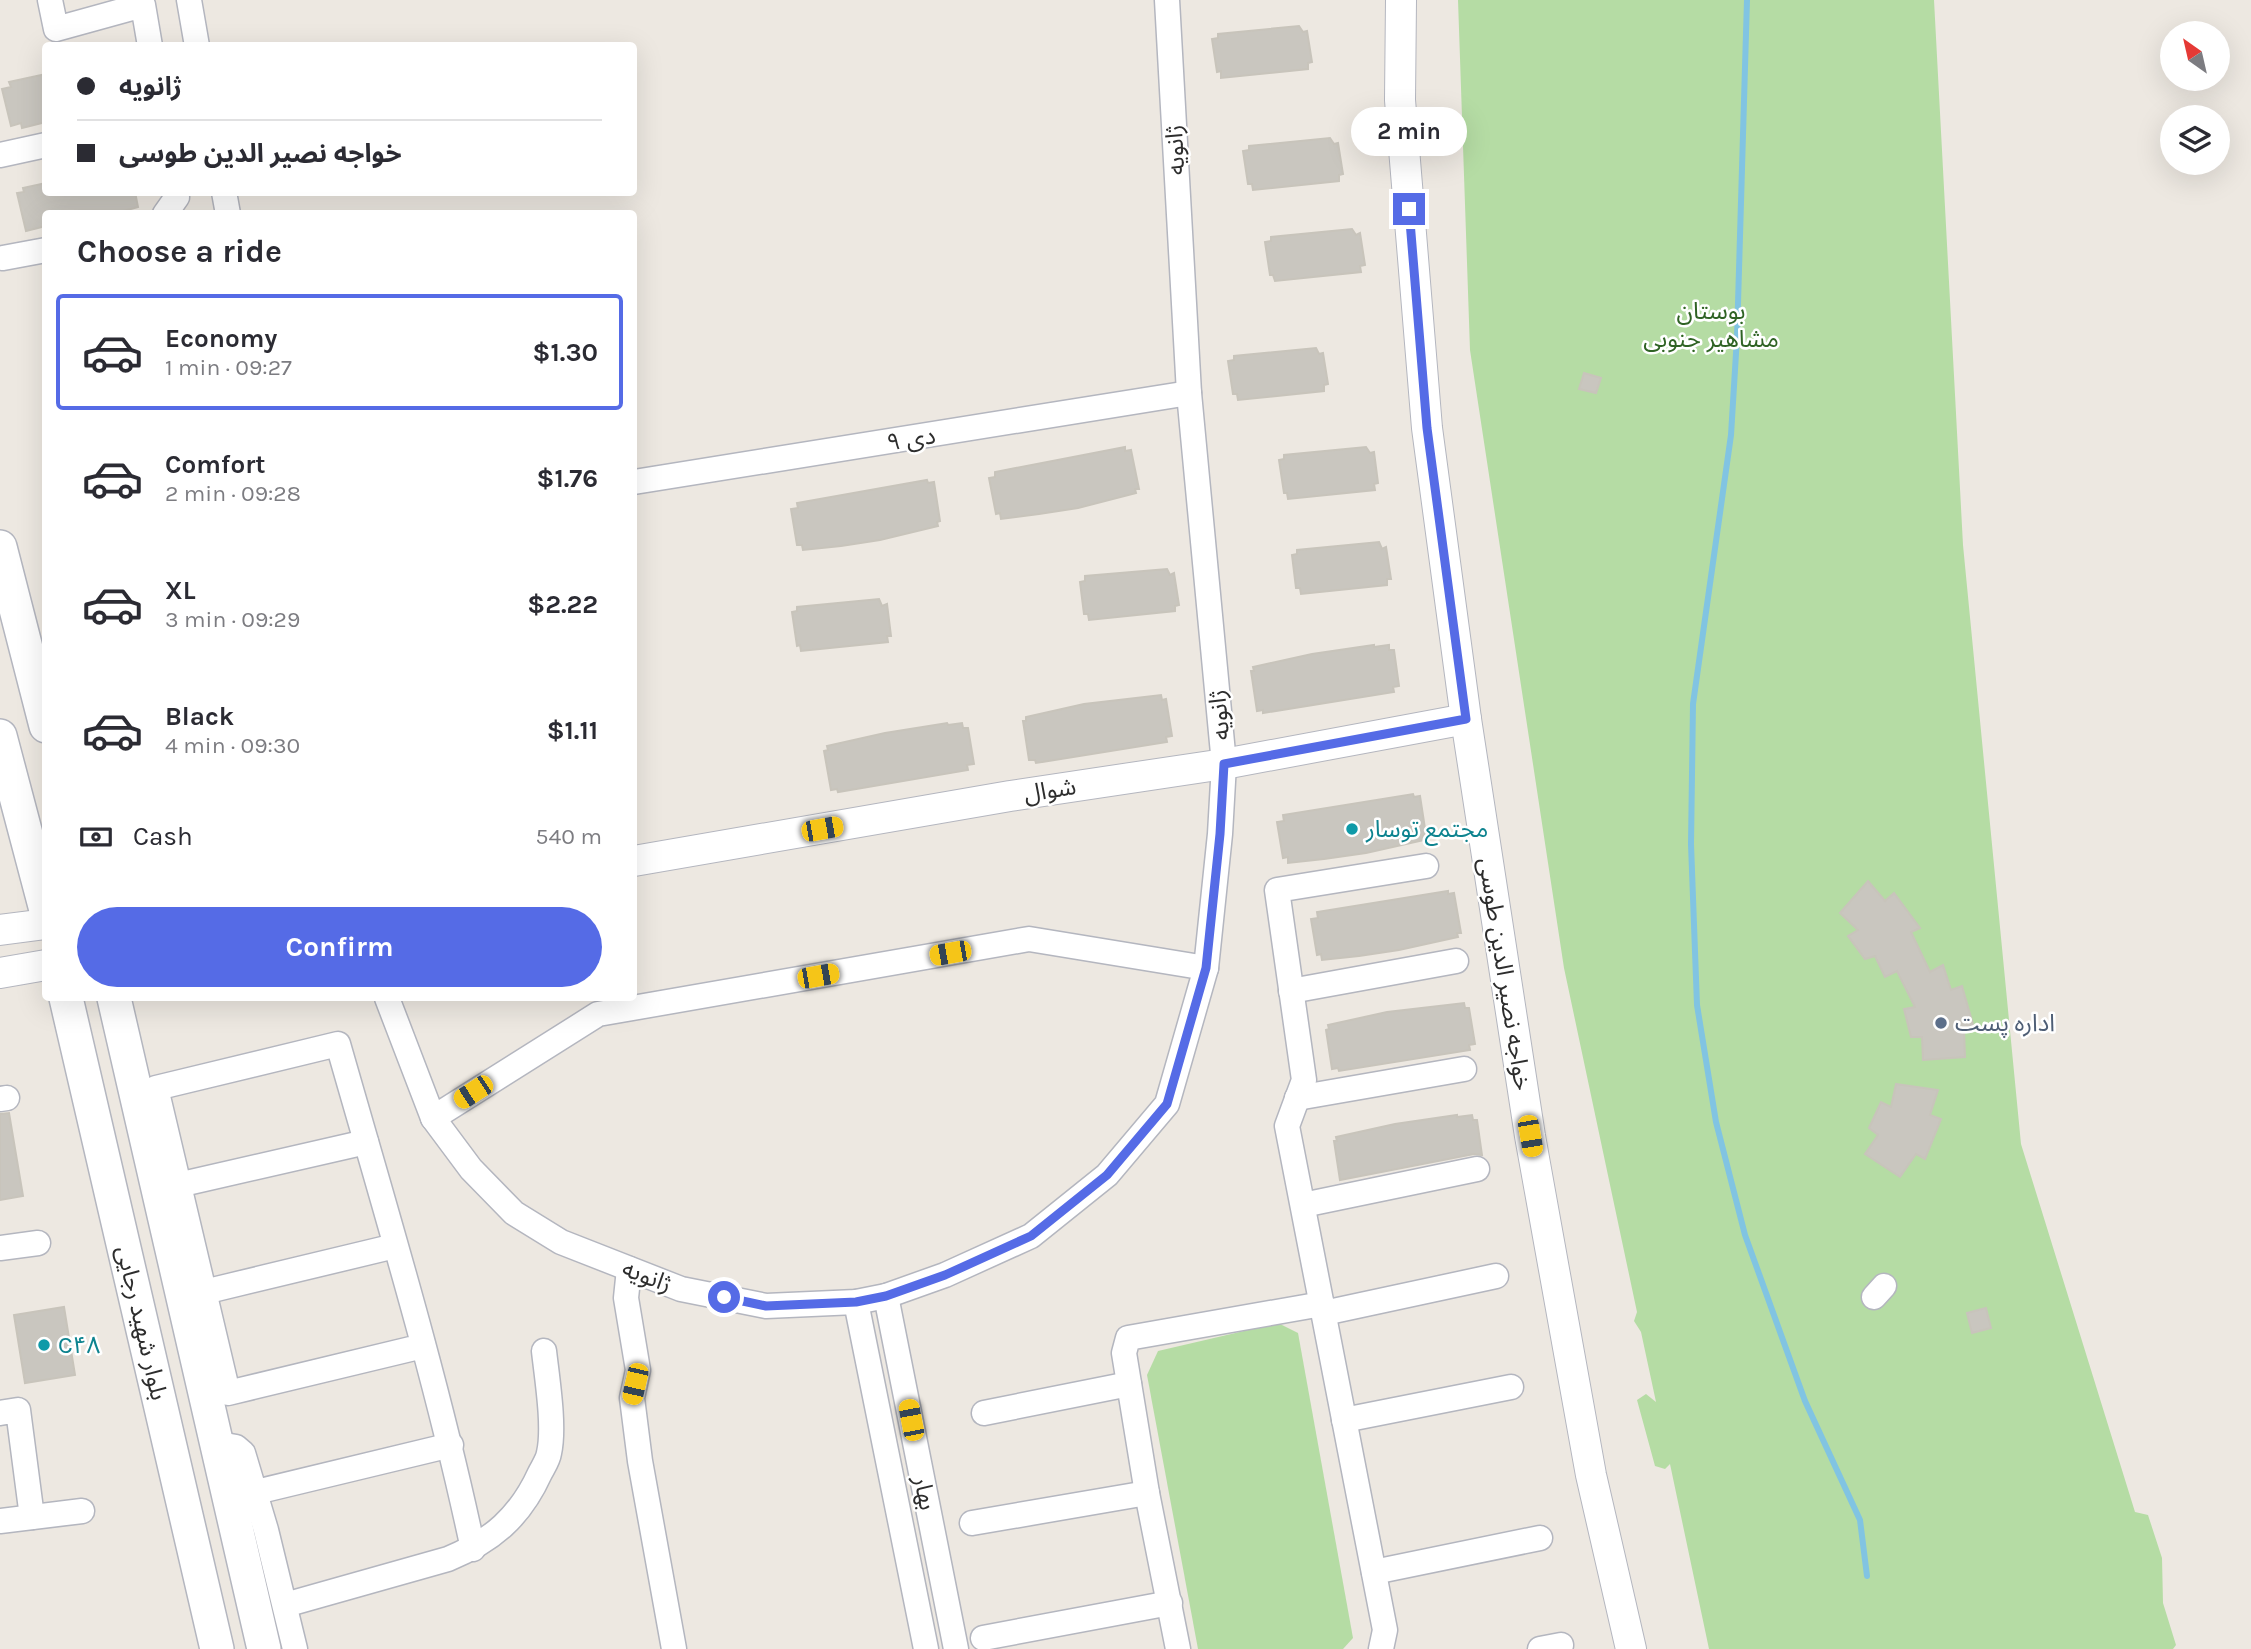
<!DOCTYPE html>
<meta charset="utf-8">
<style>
body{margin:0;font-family:Karla,"Noto Sans Arabic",sans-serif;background:#f7f7f7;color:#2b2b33;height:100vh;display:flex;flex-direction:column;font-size:26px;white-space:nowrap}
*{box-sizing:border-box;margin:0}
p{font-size:23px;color:#7c7c81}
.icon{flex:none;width:38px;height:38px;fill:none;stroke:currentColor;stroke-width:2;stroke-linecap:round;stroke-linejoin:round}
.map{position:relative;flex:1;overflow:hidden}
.sheet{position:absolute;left:42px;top:210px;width:595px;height:791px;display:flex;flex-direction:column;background:#fff;border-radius:7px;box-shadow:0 7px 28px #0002}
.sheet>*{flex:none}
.banner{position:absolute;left:42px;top:42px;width:595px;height:154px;border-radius:7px;box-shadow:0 7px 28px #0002;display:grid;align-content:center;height:154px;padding:0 35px;background:#fff}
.needle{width:46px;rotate:326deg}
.tools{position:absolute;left:2160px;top:21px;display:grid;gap:14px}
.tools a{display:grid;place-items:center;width:70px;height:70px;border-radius:50%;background:#fff;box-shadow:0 7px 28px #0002;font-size:35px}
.end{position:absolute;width:32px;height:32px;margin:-16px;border:9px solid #556be6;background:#fff;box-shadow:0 0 0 4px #fff}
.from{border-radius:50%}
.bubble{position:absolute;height:49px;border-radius:24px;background:#fff;box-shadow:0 7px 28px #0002;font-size:23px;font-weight:700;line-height:49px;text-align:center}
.car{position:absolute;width:21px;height:42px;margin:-21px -10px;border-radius:9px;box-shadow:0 0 5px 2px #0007;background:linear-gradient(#f5c518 24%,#345 0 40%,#f5c518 0 76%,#345 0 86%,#f5c518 0)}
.banner b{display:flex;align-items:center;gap:24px;height:66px;font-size:26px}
.banner b+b{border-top:2px solid #e1e1e2}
.banner i{width:18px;height:18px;background:#2b2b33}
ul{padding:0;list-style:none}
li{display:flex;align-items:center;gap:21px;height:116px;margin:0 14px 10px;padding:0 21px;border:4px solid transparent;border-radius:7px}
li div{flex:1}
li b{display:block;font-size:26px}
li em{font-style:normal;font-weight:700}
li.selected{border-color:#556be6}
li>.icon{width:63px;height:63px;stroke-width:1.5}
h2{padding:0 35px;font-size:32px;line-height:84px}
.pay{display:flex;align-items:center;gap:18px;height:77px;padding:0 35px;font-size:26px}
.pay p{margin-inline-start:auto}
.primary-button{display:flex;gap:14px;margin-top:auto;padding:14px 35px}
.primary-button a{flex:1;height:80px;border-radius:42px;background:#556be6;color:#fff;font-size:28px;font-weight:700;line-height:80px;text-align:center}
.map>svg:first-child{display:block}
</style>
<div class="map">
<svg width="2251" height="1649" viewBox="0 0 2251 1649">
<rect width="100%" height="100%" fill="#ede8e1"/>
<g fill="#b5dca4">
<path d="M1458 0H1934L1963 545 2021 1144 2135 1512 2148 1515 2162 1558 2163 1603 2176 1645 2173 1649H1709L1670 1464 1665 1469 1655 1466 1637 1400 1646 1394 1656 1402 1641 1332 1634 1321 1637 1312 1564 968 1470 350Z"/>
<path d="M1278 1323 1298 1333 1353 1638 1343 1649H1198L1147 1375 1158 1351Z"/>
</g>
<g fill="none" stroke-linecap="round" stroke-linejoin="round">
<path stroke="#81c4e2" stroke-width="6" d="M1747 0 1737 337 1731 435 1693 704 1691 844 1697 1005 1716 1122 1745 1235 1805 1401 1860 1520 1867 1576"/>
</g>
<g fill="#c9c6bf" stroke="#c8c4bb" stroke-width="2">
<path d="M1299 26 1303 32 1307 31 1312 62 1308 63V69L1221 78V71L1217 72 1212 39 1218 38V34Z"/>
<path d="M46 74V122L22 128 21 123 11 126 2 89 11 87 9 82Z"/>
<path d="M1330 138 1334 144 1338 143 1343 174 1339 175V181L1253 190 1252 184H1248L1243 151 1249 150V146Z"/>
<path d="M46 183V192H135L138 207 113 214H46V226L26 231 17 193 24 192 23 188Z"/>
<path d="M1352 229 1356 235 1360 233 1365 265 1360 266 1361 272 1275 281 1273 275H1270L1265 242 1271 241V237Z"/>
<path d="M1316 348 1319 354 1323 353 1328 384 1324 385V391L1238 400 1237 394H1233L1228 361 1234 360V356Z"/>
<path d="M1584 373 1601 378 1596 393 1579 389Z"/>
<path d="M1125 447V451L1131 450 1139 489H1135L1136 493 1078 508 1039 514 1001 519 1000 513 996 514 989 478 995 477V472Z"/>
<path d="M1366 447 1370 453 1374 452 1378 483 1374 484 1375 490 1288 499 1287 493H1284L1279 460 1284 459V455Z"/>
<path d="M927 480 928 483 934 482 940 521 937 522 938 526 880 540 841 546 803 550 802 545H797L791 509 798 508 797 503Z"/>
<path d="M1379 542 1382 549 1386 547 1391 579H1387V585L1301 594 1300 588H1296L1292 555 1297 554V550Z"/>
<path d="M1167 569 1170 575 1174 573 1179 605 1175 606V611L1089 620 1088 614H1084L1080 582 1085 581V576Z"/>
<path d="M879 599 882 606 887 604 891 636H887L888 642 801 651 800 645 797 646 792 612 797 611V607Z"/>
<path d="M1374 645V647L1389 645V650H1394L1399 686 1393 687 1394 692 1263 713V710L1257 711 1251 671H1254L1253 667 1312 654Z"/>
<path d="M1161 695 1162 700 1166 699 1172 736 1166 737 1167 742 1036 763 1035 760H1029L1023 721H1026V717L1084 704Z"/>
<path d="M947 723 948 725 962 723 963 728H968L974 764 967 765 968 770 838 792 837 789 831 790 824 751 828 750 827 746 885 733Z"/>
<path d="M1413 794 1414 797 1420 796 1426 835 1423 836 1424 840 1366 853 1324 859 1288 863V857L1283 858 1277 822 1284 821 1283 815Z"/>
<path d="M1868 881 1885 901 1894 893 1920 928 1911 932 1930 972 1943 965 1951 990 1962 986 1974 1028 1964 1029 1965 1057 1923 1060 1922 1037H1911L1904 1009 1915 1007 1897 971 1885 977 1875 956 1865 959 1848 936 1858 930 1840 913Z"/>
<path d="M1448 891V894L1454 893 1461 933H1457L1458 937 1399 950 1359 956 1322 960 1321 954 1317 955 1311 919 1318 918 1317 912Z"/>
<path d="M1464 1003 1465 1008H1469L1475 1044 1469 1045 1470 1050 1339 1071 1338 1068 1332 1069 1326 1030 1329 1029 1328 1025 1387 1012Z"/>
<path d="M1896 1084 1938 1090 1930 1115 1941 1119 1925 1159 1916 1154 1900 1177 1865 1154 1878 1135 1869 1128 1881 1102 1891 1107Z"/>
<path d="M9 1113 23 1196 0 1200V1114Z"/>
<path d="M1457 1115V1117L1472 1115 1473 1120H1477L1482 1155 1474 1154 1340 1180 1334 1141H1337L1336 1137 1395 1124Z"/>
<path d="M64 1307 75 1375 25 1383 14 1315Z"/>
<path d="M1986 1308 1991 1328 1972 1333 1967 1313Z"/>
</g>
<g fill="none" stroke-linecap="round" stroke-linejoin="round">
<g stroke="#b4b6bf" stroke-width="27">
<g id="minor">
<path d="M50 0 56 29 143 5 150 46"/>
<path d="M189 0 197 46"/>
<path d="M0 155 46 145"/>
<path d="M224 192 228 214"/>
<path d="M165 214 177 197 176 192"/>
<path d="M3 258 46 250"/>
<path d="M634 482 1189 393"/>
<path d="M1291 991 1456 961"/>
<path d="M387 998 433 1118 471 1169 514 1213 561 1242 681 1289 766 1306 856 1302 886 1296 945 1275 1031 1236 1107 1175 1167 1104 1206 968 1220 834 1224 764 1189 393 1167 0"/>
<path d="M1297 1098 1464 1069"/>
<path d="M0 1099 7 1098"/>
<path d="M433 1118 598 1014 1029 939 1206 968"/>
<path d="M178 1185 366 1142"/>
<path d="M1303 1205 1477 1169"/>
<path d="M0 1248 38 1243"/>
<path d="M629 1269 626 1298 638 1370 632 1398 640 1461 674 1649"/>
<path d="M204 1292 395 1246"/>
<path d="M886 1296 956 1649"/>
<path d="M1874 1297 1884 1286"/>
<path d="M856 1302 926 1649"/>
<path d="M1324 1313 1496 1276"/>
<path d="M423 1346 228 1393 156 1088 338 1044C386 1212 437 1379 473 1549"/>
<path d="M0 1413 18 1410 32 1517"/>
<path d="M984 1413 1129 1384"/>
<path d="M1344 1420 1511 1387"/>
<path d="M219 1444 236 1447 243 1453 266 1530 295 1649"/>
<path d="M256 1492 451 1445"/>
<path d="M0 1521 82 1511"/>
<path d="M972 1523 1147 1493"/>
<path d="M1374 1572 1540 1538"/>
<path d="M285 1605 448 1559C492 1541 520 1517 540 1473 543 1467 548 1460 549 1453 555 1427 547 1378 544 1351"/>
<path d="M983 1638 1170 1603"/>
<path d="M1178 1649 1147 1493 1124 1353 1128 1338 1322 1304"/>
<path d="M1381 1649 1385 1630 1287 1126 1304 1080 1277 890 1426 866"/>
<path d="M1540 1649 1561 1645"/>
</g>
</g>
<g stroke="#b4b6bf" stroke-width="32">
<g id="tertiary">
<path d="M1401 0 1400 100 1427 428 1466 719 1530 1136 1591 1475 1631 1649"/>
<path d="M634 861 1010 796 1224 764 1466 719"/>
<path d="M0 930 46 924"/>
<path d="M0 973 46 965"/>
</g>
</g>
<g stroke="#b4b6bf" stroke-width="36">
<g id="secondary">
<path d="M0 547 46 726"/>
<path d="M0 736 46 910"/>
<path d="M66 998 217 1649"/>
<path d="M114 998 264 1649"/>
</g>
</g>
<use href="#minor" stroke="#fff" stroke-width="24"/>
<use href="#tertiary" stroke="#fff" stroke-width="30"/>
<use href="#secondary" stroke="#fff" stroke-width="33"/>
</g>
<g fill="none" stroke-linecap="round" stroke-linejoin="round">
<path stroke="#556be6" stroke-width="9" d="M724 1297 766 1306 856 1302 886 1296 945 1275 1031 1236 1107 1175 1167 1104 1206 968 1220 834 1224 764 1466 719 1427 428 1409 209"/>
</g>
<g fill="#0f9aa8" stroke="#fff" stroke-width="2.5">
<circle cx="1352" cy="829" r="7"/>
<circle cx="44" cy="1345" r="7"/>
</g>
<circle fill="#5c6f8a" stroke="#fff" stroke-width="2.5" cx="1941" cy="1023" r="7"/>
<g text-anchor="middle" stroke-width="5" stroke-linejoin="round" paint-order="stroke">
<g font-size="24" fill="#2d2d2d" stroke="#fff">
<text transform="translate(1175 150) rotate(-93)" y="8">ژانویه</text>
<text transform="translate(911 439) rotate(-9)" y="8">۹ دی</text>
<text transform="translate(1219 715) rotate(-95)" y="8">ژانویه</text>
<text transform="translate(1050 790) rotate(-9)" y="8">شوال</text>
<text transform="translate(1505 974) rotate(81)" y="8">خواجه نصیر الدین طوسی</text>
<text transform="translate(647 1276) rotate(21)" y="8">ژانویه</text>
<text transform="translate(142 1323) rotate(77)" y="8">بلوار شهید رجایی</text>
<text transform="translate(925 1493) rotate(79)" y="8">بهار</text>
</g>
<g font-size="24" fill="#2f6324" stroke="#fff">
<text x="1711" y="319">بوستان<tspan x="1711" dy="28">مشاهیر جنوبی</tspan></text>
</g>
<g font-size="24" fill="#0d838f" stroke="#fff" text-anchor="start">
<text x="1366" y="837">مجتمع توسار</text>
<text x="58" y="1353">C۴۸</text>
</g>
<g font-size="24" fill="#4e5e75" stroke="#fff" text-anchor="start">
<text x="1955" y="1031">اداره پست</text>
</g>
</g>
</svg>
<div class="tools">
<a><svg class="needle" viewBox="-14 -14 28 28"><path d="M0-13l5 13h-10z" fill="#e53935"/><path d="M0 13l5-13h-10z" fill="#7c7c81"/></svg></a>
<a><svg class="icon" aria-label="layers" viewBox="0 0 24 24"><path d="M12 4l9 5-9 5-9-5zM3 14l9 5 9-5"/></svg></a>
</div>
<i class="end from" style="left:724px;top:1297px"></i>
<i class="end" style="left:1409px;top:209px"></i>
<div class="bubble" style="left:1351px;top:107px;width:116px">2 min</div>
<i class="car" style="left:822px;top:829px;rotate:80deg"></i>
<i class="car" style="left:950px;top:953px;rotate:260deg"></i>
<i class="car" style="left:818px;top:976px;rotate:80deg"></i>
<i class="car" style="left:473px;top:1092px;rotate:237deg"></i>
<i class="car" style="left:1530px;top:1136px;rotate:170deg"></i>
<i class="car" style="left:635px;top:1384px;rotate:193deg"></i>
<i class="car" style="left:911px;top:1420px;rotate:349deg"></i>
<div class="banner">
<b><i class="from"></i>ژانویه</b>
<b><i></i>خواجه نصیر الدین طوسی</b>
</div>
<section class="sheet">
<h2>Choose a ride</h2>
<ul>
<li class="selected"><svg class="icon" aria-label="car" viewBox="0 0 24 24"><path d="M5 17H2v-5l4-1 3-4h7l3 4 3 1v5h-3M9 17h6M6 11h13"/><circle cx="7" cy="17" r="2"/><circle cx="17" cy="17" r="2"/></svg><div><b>Economy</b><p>1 min · 09:27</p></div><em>$1.30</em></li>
<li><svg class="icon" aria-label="car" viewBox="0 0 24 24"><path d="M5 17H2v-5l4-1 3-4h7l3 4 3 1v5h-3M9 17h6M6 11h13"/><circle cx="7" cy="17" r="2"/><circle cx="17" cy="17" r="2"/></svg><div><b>Comfort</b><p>2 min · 09:28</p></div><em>$1.76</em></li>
<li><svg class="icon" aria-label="car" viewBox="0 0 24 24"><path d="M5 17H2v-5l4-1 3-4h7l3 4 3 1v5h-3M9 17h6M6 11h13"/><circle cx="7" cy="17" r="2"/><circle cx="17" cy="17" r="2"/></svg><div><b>XL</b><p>3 min · 09:29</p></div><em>$2.22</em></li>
<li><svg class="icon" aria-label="car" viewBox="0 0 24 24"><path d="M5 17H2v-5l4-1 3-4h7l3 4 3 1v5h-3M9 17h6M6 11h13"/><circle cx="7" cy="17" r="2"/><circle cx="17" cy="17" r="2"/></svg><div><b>Black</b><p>4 min · 09:30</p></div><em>$1.11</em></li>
</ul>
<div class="pay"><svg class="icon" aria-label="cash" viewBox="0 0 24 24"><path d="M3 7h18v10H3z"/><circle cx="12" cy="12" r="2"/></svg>Cash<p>540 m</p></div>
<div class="primary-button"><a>Confirm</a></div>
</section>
</div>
